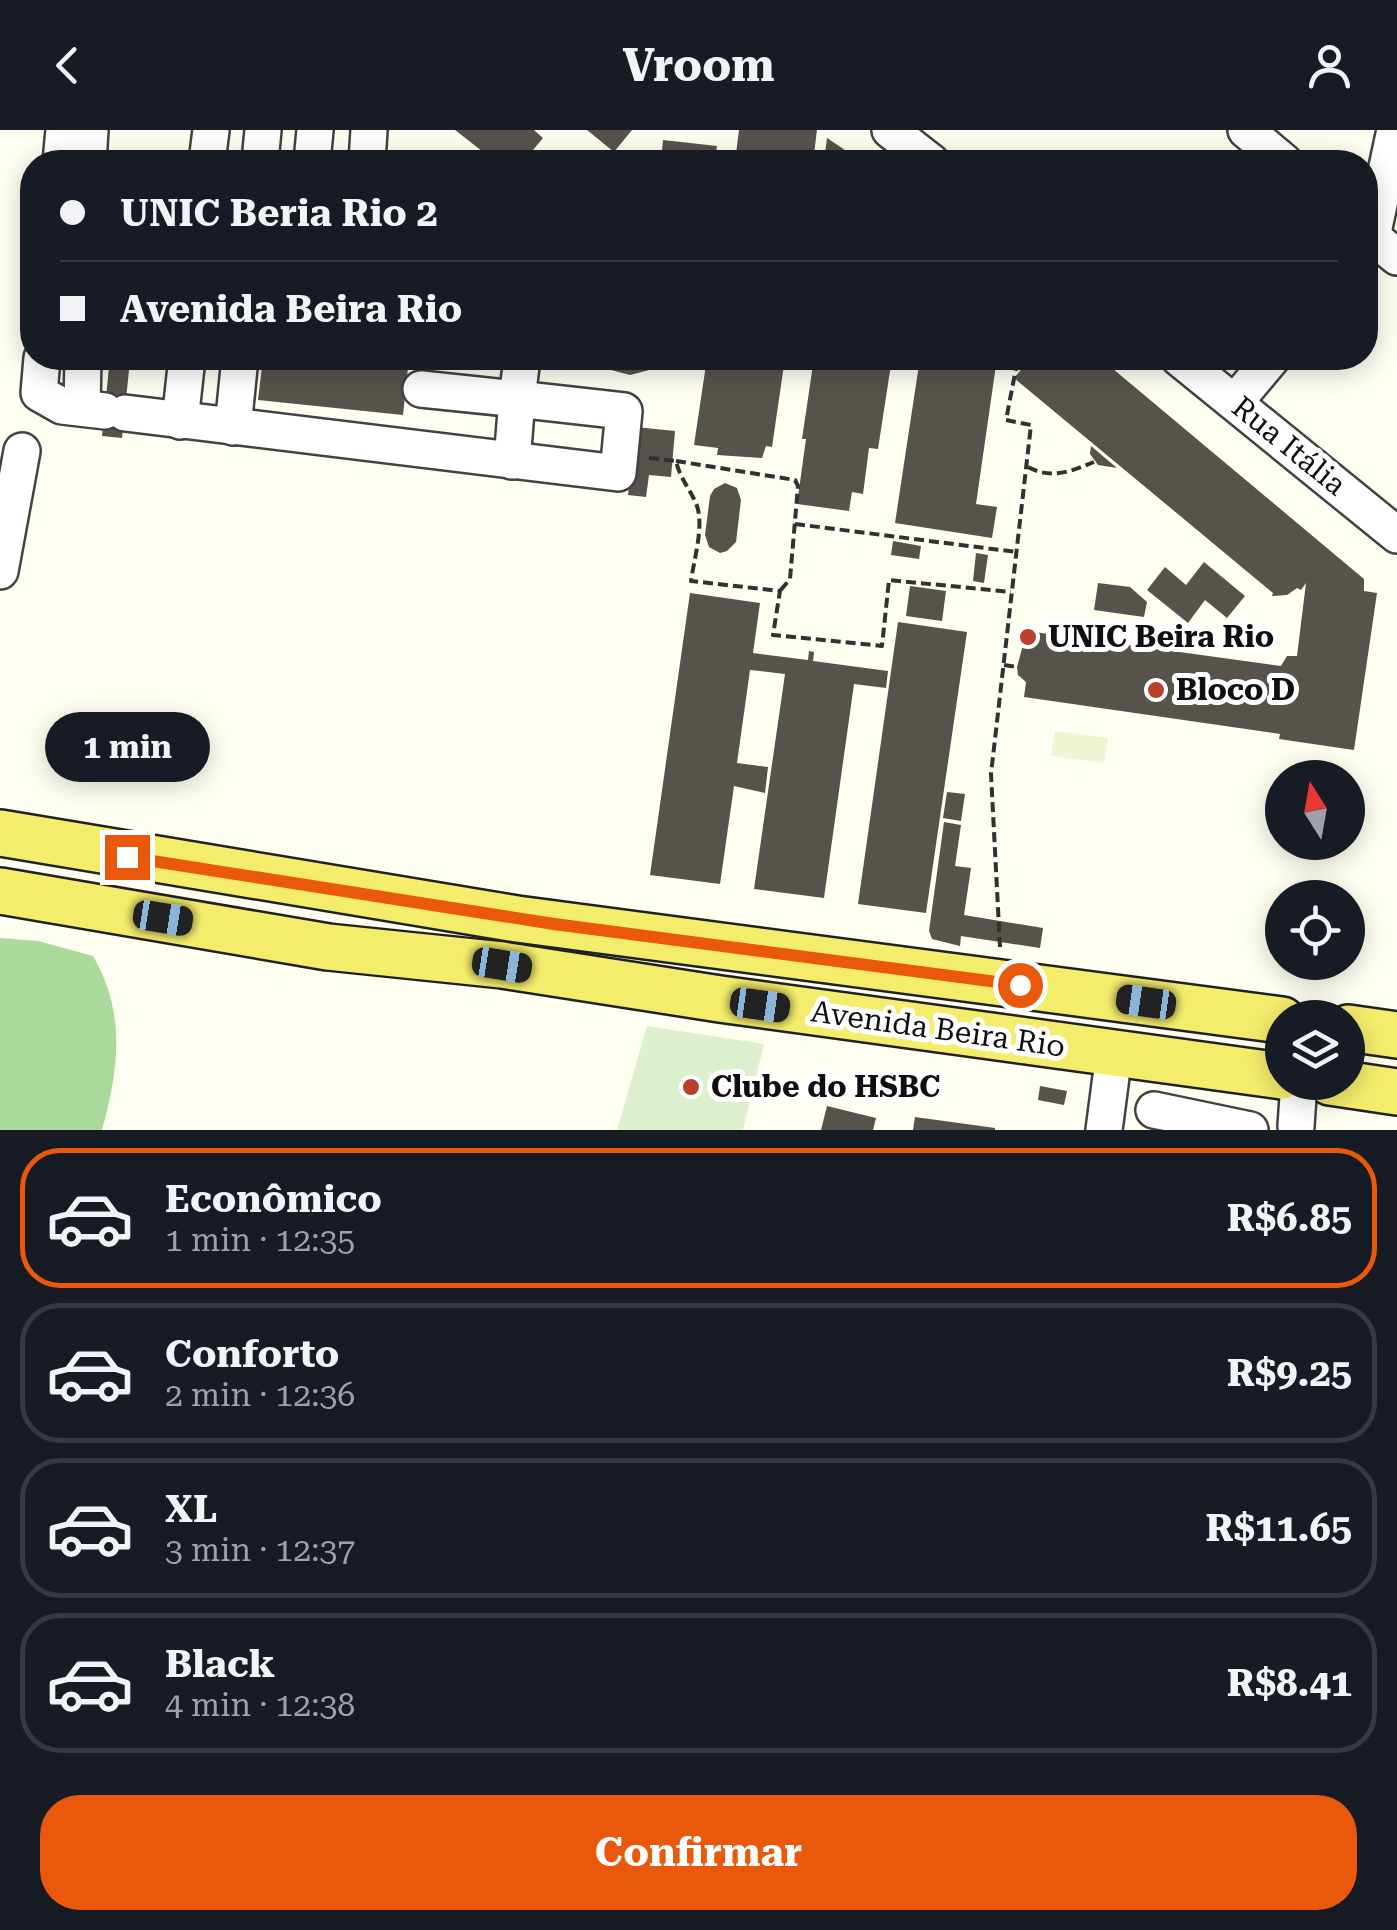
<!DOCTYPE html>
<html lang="pt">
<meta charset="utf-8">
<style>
body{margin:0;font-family:"Roboto Serif",serif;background:#242831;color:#f1f3f6;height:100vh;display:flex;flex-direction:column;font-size:38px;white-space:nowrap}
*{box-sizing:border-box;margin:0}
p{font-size:32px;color:#9ea1a6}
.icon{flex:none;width:55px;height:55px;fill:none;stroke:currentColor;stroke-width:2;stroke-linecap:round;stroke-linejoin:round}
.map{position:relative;height:1000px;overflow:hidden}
.details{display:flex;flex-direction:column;background:#171b24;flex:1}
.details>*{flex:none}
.top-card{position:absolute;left:20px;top:20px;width:1358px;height:220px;border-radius:40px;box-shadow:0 5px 25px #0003;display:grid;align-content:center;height:220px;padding:0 40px;background:#171b24}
.needle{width:65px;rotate:349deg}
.fabs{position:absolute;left:1265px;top:630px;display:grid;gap:20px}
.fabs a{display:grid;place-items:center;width:100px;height:100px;border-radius:50%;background:#171b24;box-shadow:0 5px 25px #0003;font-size:50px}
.end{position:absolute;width:45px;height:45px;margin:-22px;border:12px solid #ea580c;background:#fff;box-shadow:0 0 0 5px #fff}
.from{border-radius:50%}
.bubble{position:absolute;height:70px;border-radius:35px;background:#171b24;box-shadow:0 5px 25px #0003;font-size:32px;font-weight:700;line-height:70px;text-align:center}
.car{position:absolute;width:30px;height:60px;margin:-30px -15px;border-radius:12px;box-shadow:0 0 8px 2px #0007;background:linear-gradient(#222 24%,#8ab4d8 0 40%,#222 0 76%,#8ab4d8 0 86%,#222 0)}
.top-card b{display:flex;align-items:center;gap:35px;height:95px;font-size:38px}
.top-card b+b{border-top:2px solid #363941}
.top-card i{width:25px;height:25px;background:#f1f3f6}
ul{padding:18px 0 0;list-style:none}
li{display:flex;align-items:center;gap:30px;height:140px;margin:0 20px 15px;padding:0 20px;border:5px solid #363941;border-radius:40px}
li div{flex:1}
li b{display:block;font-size:38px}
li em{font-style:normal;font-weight:700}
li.selected{border-color:#ea580c}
li>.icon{width:90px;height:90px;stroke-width:1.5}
.button{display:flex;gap:20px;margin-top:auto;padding:20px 40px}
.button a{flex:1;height:115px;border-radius:40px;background:#ea580c;color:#fff;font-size:40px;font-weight:700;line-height:115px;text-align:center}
header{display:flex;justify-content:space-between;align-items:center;height:130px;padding:0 40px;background:#171b24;font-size:45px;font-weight:700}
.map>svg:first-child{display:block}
</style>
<header><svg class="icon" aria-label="back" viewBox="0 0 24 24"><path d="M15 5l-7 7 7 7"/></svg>Vroom<svg class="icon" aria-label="person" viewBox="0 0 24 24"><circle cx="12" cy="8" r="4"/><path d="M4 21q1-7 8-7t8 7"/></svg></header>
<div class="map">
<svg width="1397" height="1000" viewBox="0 0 1397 1000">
<rect width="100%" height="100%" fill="#fefef1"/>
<path fill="#f0f4d2" d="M1055 601 1108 608 1104 633 1051 626Z"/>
<path fill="#abd99b" d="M0 808 38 811 93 826C126 883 119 938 102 1000H0Z"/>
<path fill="#ddf0cd" d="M647 896 764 914 743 1000H617Z"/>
<g fill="#57524c">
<path d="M455 0H534L543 8 523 32H496Z"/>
<path d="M587 0H632L614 22Z"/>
<path d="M739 0H817L813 32H735Z"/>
<path d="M827 8 845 20 869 24 873 20 871 32H824Z"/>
<path d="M663 10 717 16 715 32H661Z"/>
<path d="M263 228H409L403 285 258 270Z"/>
<path d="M598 228H661L649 240 630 245 611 240Z"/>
<path d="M707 228H785L772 317 766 316 762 328 717 325 718 318 694 315Z"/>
<path d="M814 228H892L878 319 869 318 863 364 852 362 849 381 797 374 806 309H802Z"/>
<path d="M920 228H997L976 374 997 377 992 408 895 393Z"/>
<path d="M1031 228H1100L1364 449V461L1377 463 1354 620 1279 609 1280 604 1024 567 1026 552 1018 545 1017 537 1023 515 1032 516 1034 502 1281 536 1287 526H1297L1306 453 1301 460 1297 458 1287 465 1272 466 1273 463 1014 248Z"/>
<path d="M109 237 129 240 122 308 102 306Z"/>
<path d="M636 297 675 301 671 347 649 345 646 367 628 365Z"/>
<path d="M1091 316 1117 338 1098 335 1090 324Z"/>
<path d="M725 353 737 358 741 370 736 412 727 421 720 423 709 417 705 405 710 366 714 359Z"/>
<path d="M893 411 921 416 919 429 891 425Z"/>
<path d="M976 423 988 425 984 453 973 451Z"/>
<path d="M1204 432 1245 466 1227 488 1205 470 1188 493 1147 460 1165 437 1186 455Z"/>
<path d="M1098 453 1130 457 1147 472 1144 487 1094 480Z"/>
<path d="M910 456 946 461 942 491 906 486Z"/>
<path d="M690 463 760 473 753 523 808 530 809 521 814 522 813 531 888 541 886 558 854 554 824 768 754 759 785 544 750 540 737 633 768 637 765 663 734 656 720 754 650 745Z"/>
<path d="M898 492 967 502 926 783 858 774Z"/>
<path d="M947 662 965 664 961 691 943 688Z"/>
<path d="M944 692 961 695 955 736 971 738 964 785 1043 798 1040 818 961 806 960 816 932 809 929 801Z"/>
<path d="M1040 956 1067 961 1064 975 1038 970Z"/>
<path d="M827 976 876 988 873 1000H821Z"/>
<path d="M915 987 995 998V1000H913Z"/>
</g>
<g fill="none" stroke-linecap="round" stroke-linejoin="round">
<g stroke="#424242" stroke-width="40">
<g id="minor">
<path d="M890 0 931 32"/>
<path d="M1246 0 1284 32"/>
<path d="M61 32 64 0"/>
<path d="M88 32 90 0"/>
<path d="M207 32 211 0"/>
<path d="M260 32 263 0"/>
<path d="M312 32 315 0"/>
<path d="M367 32 369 0"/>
<path d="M1365 101 1397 127"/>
<path d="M1365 116 1372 107 1395 0"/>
<path d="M42 228 39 263 62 276 105 281"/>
<path d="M1179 228 1397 405"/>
<path d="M421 259 517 269 512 331"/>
<path d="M1235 272 1272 228"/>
<path d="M82 277 83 228"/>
<path d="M125 283 618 343 624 281 517 269 522 228"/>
<path d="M180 291 187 228"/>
<path d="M233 297 240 228"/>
<path d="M0 441 22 321"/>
<path d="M1154 980 1250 1000"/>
<path d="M1296 996 1299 952"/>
<path d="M1104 1000 1114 924"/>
</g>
</g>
<g stroke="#202020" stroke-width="50">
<g id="major">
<path d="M0 703 517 789 1282 890"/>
<path d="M0 761 328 817 502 835 720 869 1282 946"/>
<path d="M1348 898 1397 905"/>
<path d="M1330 952 1397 962"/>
</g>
</g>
<g stroke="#313131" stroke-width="4" stroke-dasharray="10 5" stroke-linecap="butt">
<path d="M649 328 676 331C680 349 691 360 697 376 704 397 694 429 691 451L780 461 773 505 882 516 889 450 1011 462"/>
<path d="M676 331 795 350 798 356 790 449 780 461"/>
<path d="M1028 337C1052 350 1071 341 1094 332"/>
<path d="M795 394 1017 422"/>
<path d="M1004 535 1017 537"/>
<path d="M1000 817 991 644 1031 295 1006 290 1018 228"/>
</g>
<use href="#minor" stroke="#fff" stroke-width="35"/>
<use href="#major" stroke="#f4ed6c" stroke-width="45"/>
</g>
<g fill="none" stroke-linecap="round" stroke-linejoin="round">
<path stroke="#ea580c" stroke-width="12" d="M127 727 554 794 1020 855"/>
</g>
<g fill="#bb402b" stroke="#fff" stroke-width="4">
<circle cx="1028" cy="507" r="10"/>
<circle cx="1156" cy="560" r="10"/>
<circle cx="691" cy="957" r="10"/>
</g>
<g text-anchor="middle" stroke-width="10" stroke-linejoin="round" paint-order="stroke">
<g font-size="30" fill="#0f0f0f" stroke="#fff">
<text transform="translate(1289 316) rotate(39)" y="10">Rua Itália</text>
<text transform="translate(938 899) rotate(8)" y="10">Avenida Beira Rio</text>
</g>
<g font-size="30" font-weight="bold" fill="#0f0f0f" stroke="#fff" text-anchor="start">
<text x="1048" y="517">UNIC Beira Rio</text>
<text x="1176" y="570">Bloco D</text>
<text x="711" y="967">Clube do HSBC</text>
</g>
</g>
</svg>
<div class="fabs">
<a><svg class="needle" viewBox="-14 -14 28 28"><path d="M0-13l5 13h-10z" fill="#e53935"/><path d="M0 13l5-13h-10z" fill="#9ea1a6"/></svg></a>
<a><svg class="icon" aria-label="locate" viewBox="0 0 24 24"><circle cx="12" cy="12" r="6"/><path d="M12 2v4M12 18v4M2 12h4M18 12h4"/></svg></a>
<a><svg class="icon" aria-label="layers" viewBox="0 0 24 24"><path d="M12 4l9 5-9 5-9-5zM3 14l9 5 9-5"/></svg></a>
</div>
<i class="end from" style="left:1020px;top:855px"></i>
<i class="end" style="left:127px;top:727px"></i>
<div class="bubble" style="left:45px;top:582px;width:165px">1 min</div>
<i class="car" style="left:163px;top:788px;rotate:99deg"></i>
<i class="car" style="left:502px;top:835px;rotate:99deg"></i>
<i class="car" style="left:1146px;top:872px;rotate:278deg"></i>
<i class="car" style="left:760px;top:875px;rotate:98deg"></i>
<div class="top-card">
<b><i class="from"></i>UNIC Beria Rio 2</b>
<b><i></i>Avenida Beira Rio</b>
</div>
</div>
<section class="details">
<ul>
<li class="selected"><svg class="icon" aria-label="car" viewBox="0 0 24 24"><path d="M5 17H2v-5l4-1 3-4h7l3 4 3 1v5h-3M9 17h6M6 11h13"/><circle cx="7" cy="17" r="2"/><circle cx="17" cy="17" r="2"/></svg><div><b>Econômico</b><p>1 min · 12:35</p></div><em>R$6.85</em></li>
<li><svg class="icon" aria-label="car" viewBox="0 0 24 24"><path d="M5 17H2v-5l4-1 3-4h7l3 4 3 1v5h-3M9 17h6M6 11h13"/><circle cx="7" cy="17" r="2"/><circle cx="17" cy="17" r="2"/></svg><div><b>Conforto</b><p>2 min · 12:36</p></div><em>R$9.25</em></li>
<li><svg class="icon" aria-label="car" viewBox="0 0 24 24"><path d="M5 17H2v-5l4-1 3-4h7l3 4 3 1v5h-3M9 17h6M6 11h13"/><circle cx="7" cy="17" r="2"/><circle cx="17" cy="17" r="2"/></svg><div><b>XL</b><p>3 min · 12:37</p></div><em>R$11.65</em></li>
<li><svg class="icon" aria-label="car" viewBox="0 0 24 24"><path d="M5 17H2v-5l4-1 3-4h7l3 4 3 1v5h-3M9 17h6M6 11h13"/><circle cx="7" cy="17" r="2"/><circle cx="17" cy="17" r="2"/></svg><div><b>Black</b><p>4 min · 12:38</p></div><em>R$8.41</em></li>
</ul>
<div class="button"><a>Confirmar</a></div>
</section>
